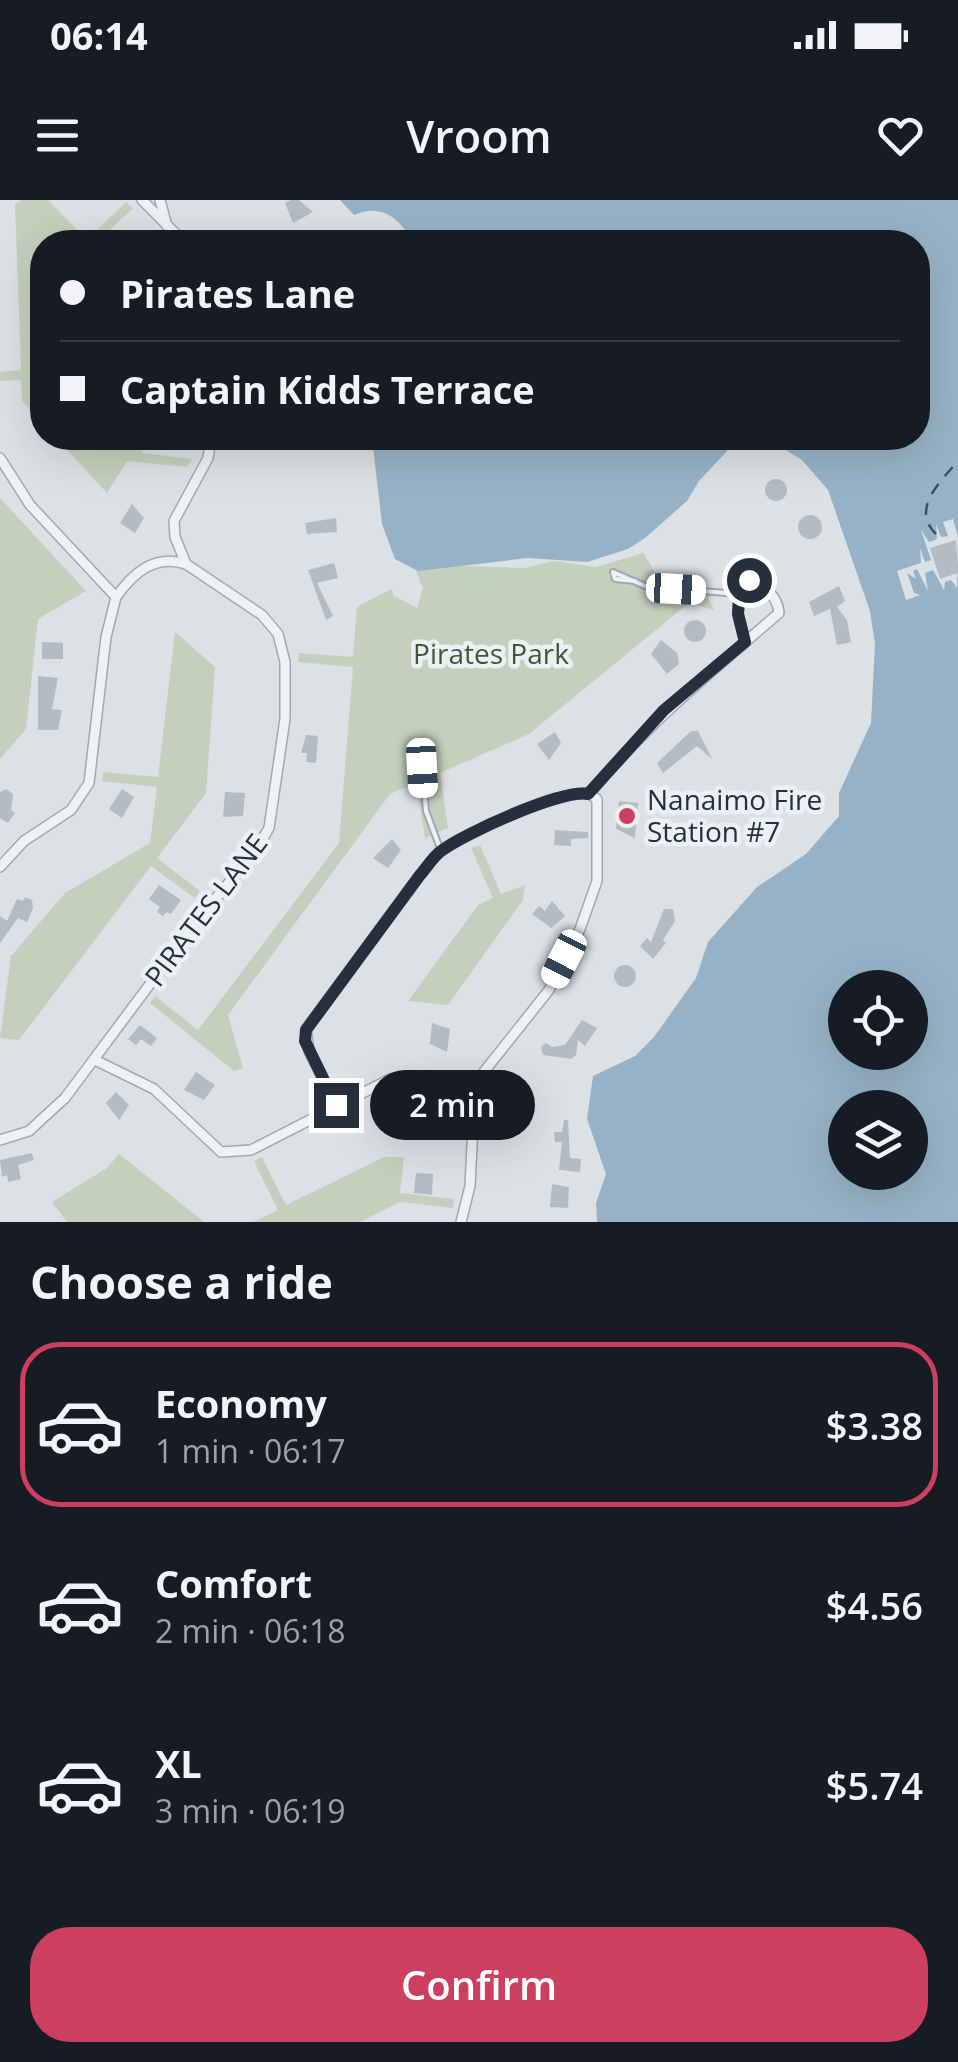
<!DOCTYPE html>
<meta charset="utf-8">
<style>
body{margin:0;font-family:"Open Sans",sans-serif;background:#242831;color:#f1f3f6;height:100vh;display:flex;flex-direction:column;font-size:38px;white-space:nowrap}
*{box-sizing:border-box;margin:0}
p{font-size:32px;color:#9ea1a6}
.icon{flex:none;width:55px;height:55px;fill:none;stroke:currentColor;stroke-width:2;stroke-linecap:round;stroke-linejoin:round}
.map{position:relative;height:1022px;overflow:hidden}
.panel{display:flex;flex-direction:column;background:#171b24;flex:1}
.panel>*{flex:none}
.banner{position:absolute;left:30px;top:30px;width:900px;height:220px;border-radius:40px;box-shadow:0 10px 40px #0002;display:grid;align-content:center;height:220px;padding:0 30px;background:#171b24}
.buttons{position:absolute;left:828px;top:770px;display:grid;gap:20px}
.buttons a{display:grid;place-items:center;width:100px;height:100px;border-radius:50%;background:#171b24;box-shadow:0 10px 40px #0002;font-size:50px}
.end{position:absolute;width:45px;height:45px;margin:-22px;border:12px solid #26303c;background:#fff;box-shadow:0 0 0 5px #fff}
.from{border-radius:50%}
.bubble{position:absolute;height:70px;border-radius:35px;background:#171b24;box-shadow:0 10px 40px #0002;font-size:32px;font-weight:600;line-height:70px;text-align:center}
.car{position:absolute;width:30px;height:60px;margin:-30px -15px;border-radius:12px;box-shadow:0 0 8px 2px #0007;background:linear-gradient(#fff 24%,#345 0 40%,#fff 0 76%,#345 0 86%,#fff 0)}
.banner b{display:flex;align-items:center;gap:35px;height:95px;font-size:38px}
.banner b+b{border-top:2px solid #363941}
.banner i{width:25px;height:25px;background:#f1f3f6}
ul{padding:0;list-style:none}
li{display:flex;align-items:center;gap:30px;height:165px;margin:0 20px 15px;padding:0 10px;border:5px solid transparent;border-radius:40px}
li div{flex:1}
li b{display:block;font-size:38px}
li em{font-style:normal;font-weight:600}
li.current{border-color:#cd3f61}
li>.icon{width:90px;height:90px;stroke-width:1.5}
h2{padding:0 30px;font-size:45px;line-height:120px}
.primary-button{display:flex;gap:20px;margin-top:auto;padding:20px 30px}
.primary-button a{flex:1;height:115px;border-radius:40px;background:#cd3f61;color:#fff;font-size:40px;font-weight:600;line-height:115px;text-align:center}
.status{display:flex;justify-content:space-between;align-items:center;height:70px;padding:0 50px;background:#171b24;direction:ltr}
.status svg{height:28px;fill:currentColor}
header{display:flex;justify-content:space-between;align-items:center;height:130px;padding:0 30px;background:#171b24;font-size:45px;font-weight:600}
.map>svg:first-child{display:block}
</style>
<div class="status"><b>06:14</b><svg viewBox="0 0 49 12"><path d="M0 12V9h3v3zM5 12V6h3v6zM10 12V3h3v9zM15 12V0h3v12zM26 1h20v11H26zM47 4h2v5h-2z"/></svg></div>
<header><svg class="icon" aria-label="menu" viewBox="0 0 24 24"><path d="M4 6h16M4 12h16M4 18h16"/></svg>Vroom<svg class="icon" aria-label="heart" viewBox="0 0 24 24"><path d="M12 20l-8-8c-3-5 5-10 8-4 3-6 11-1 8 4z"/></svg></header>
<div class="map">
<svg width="958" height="1022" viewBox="0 0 958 1022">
<rect width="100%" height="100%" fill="#dce1e6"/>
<g fill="#c4d0bd">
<path d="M22 0H48L87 40 126 2 133 8 97 42H42V91L34 159 42 191V223L22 201 21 180 0 181V172L21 170 15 4Z"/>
<path d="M56 238 143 240 142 253 192 259 187 267 127 261 107 293Z"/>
<path d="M0 298 86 391 38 419 26 529 0 559Z"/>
<path d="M643 353 660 380 713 394 708 398 714 410 689 403 529 534 440 573 448 628 425 638 416 583 390 594 228 815 243 868 234 871 150 803 155 796 198 830 339 643 353 467 298 462 299 453 353 457 357 407 391 389 394 396 417 408 423 388 413 364 524 368 554 361 596 367Z"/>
<path d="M175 432 215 467 206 593 157 658 200 691 195 698 151 666 19 840 0 838 11 756 65 693 150 643 157 587 102 581 103 572 158 577Z"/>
<path d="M480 645 501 694 525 685 523 700 448 805 408 801 478 705 493 698 471 648Z"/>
<path d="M119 954 204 1022H67L52 1002 107 968Z"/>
<path d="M262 957 286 1005 384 957H404L400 993 454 999 453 1008 400 1002 360 1022H253L278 1010 254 961Z"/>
</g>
<path fill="#97b2c7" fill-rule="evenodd" d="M340 0H958V1022H597L596 1003 606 974 587 919 593 876 635 856 654 837 696 778 708 742 757 687 806 654 839 616V593L871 523 875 444 870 411 828 290 802 260 781 247 747 245 728 250 699 281 687 301 645 338 628 349 587 362 528 358 418 371 395 359 382 324 372 238H918V42H371L402 39 407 33C394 13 376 5 354 15ZM845 788H910V852H845ZM845 908H910V972H845Z"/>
<path fill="#dce1e6" d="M953 319 958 337 957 388 951 380 945 382 944 390 933 370 925 373 928 391 917 369 913 371 916 379 907 373 914 393 920 395 906 400 897 371 921 363 920 348 925 362 931 360 921 330 929 342 937 339 936 324 941 337 948 336 943 322Z"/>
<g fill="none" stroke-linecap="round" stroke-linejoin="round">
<path stroke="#305270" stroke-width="2.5" stroke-dasharray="12 10" stroke-linecap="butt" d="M936 334C910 309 941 281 958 261"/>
</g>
<g fill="#b3bbc3">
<path d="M291 0H299L313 12 293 23 285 3Z"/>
<circle cx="776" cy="290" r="11"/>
<path d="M132 304 144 318 135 333 120 323Z"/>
<circle cx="810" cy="327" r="12"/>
<path d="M336 318 337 332 307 334 305 323Z"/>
<path d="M956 340 958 373 940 379 930 348Z"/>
<path d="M334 363 338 378 317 383 333 416 326 420 308 370Z"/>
<path d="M839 386 845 401 837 407 847 420 851 442 837 445 830 409 814 416 809 402Z"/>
<circle cx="695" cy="431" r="11"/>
<path d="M661 440 677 453 679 464 667 474 651 454Z"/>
<path d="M42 442 63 443V459H42Z"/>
<path d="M38 476 58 478 52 509 62 510 58 530H38Z"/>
<path d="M691 531H698L712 559 697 546 663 573 657 563Z"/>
<path d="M555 532 561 543 549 560 537 544Z"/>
<path d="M306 535 318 536 316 563 306 562 307 553H301Z"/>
<path d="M6 589 13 594 11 610 15 613 8 623 0 618V592Z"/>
<path d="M122 589 134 597 122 618 109 609Z"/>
<path d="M225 592 245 593 243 616 223 617Z"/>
<path d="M619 601 638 603 635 638 616 629Z"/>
<path d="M555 630 588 632V638L571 639V646L554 645Z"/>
<path d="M392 639 401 650 388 668 373 658Z"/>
<path d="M159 685 181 700 171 714 167 712 163 716 157 712 160 707 149 699Z"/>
<path d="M25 697 32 700 33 708 27 722 18 718 0 743V716L7 721 17 699 23 701Z"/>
<path d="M552 701 565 716 551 728 532 714 539 706 545 711Z"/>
<path d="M664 709H673L675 721 663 740 666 743 653 759 640 746 647 738 651 742Z"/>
<circle cx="625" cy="776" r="11"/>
<path d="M582 820 597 828 585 846 578 840 576 855 571 859 543 855 541 847 546 843 552 847 565 845Z"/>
<path d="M432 823 450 829 447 852 430 844Z"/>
<path d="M140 825 157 838 151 846 141 839 136 845 128 839Z"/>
<path d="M196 872 215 885 204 900 184 890Z"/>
<path d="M116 892 129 905 119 920 106 903Z"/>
<path d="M564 920H568L570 958 581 959 580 972 559 970 562 942H555L554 932H562Z"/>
<path d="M32 953 34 960 18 965 21 979 8 982 7 975 2 977 0 960Z"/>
<path d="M416 973 433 974 432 995 414 993Z"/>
<path d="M552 984 569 987 568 1008 550 1007Z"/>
</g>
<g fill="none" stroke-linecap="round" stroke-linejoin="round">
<g stroke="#a2a8b0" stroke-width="8">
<g id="service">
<path d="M635 381 615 379 613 372 645 386 737 394"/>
<path d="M413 543 421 548 426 611 441 651"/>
</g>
</g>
<g stroke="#a2a8b0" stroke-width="12">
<g id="minor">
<path d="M142 0 184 42"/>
<path d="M160 0 167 26"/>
<path d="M0 258 30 305 116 397 106 437 89 583 71 610 24 641 0 667"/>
<path d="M116 397C134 372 155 354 186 364"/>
<path d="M95 860 154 889 221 952 251 950 390 879 479 877"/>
<path d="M336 905 309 851 306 829 420 675C427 667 433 657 441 651 465 633 561 589 589 594"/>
<path d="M0 940 29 931 65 898 200 717 255 652 269 628 285 519V462L278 434 262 415 186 364 175 337 174 321 208 258 211 238"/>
<path d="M461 1022 470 986 475 883 549 790 580 729 597 681V599L589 594C645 526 712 471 779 413 778 395 758 378 740 382L738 414 745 442"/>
</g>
</g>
<use href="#service" stroke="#eff1f5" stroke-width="4"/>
<use href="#minor" stroke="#eff1f5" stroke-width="9"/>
</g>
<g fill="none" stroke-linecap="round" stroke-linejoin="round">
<path stroke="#26303c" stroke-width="12" d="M336 905 305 841 306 830 420 675C427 667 433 657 441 651 465 633 562 589 588 594L664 510 745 442 738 414 740 382 749 380"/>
</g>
<circle fill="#cd3f61" stroke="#ebf0f4" stroke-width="4" cx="627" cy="616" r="10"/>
<g text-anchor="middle" stroke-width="9" stroke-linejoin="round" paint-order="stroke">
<g font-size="28" fill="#3e5833" stroke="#ebf0f4">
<text x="491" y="464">Pirates Park</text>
</g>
<g font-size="28" fill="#26303c" stroke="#ebf0f4" text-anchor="start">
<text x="647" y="610">Nanaimo Fire<tspan x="647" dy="32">Station #7</tspan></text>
</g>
<g font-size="28" fill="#26303c" stroke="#ebf0f4">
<text transform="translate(206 710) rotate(-53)" y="10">PIRATES LANE</text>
</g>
</g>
</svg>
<div class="buttons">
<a><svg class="icon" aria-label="locate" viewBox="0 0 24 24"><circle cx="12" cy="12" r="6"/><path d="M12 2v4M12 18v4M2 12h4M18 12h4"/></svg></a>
<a><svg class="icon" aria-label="layers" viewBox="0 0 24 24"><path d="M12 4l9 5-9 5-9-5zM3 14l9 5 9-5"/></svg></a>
</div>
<i class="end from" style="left:749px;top:380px"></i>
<i class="end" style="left:336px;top:905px"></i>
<div class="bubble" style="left:370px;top:870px;width:165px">2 min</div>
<i class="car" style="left:676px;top:389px;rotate:93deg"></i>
<i class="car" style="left:422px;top:568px;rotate:177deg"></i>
<i class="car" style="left:564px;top:759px;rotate:207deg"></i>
<div class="banner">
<b><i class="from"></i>Pirates Lane</b>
<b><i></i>Captain Kidds Terrace</b>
</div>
</div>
<section class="panel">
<h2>Choose a ride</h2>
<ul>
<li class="current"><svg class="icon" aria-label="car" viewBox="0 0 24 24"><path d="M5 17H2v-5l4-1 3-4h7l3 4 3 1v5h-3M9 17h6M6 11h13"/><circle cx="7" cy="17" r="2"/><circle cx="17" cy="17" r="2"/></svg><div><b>Economy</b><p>1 min · 06:17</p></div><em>$3.38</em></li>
<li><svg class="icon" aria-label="car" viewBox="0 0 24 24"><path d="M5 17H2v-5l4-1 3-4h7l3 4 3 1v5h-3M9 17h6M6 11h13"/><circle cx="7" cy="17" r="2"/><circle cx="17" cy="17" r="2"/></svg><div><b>Comfort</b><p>2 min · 06:18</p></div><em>$4.56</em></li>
<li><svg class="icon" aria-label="car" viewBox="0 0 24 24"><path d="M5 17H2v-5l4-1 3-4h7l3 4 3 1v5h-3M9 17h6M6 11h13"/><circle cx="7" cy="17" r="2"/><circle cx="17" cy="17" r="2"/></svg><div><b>XL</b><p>3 min · 06:19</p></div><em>$5.74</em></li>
</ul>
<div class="primary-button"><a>Confirm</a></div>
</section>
